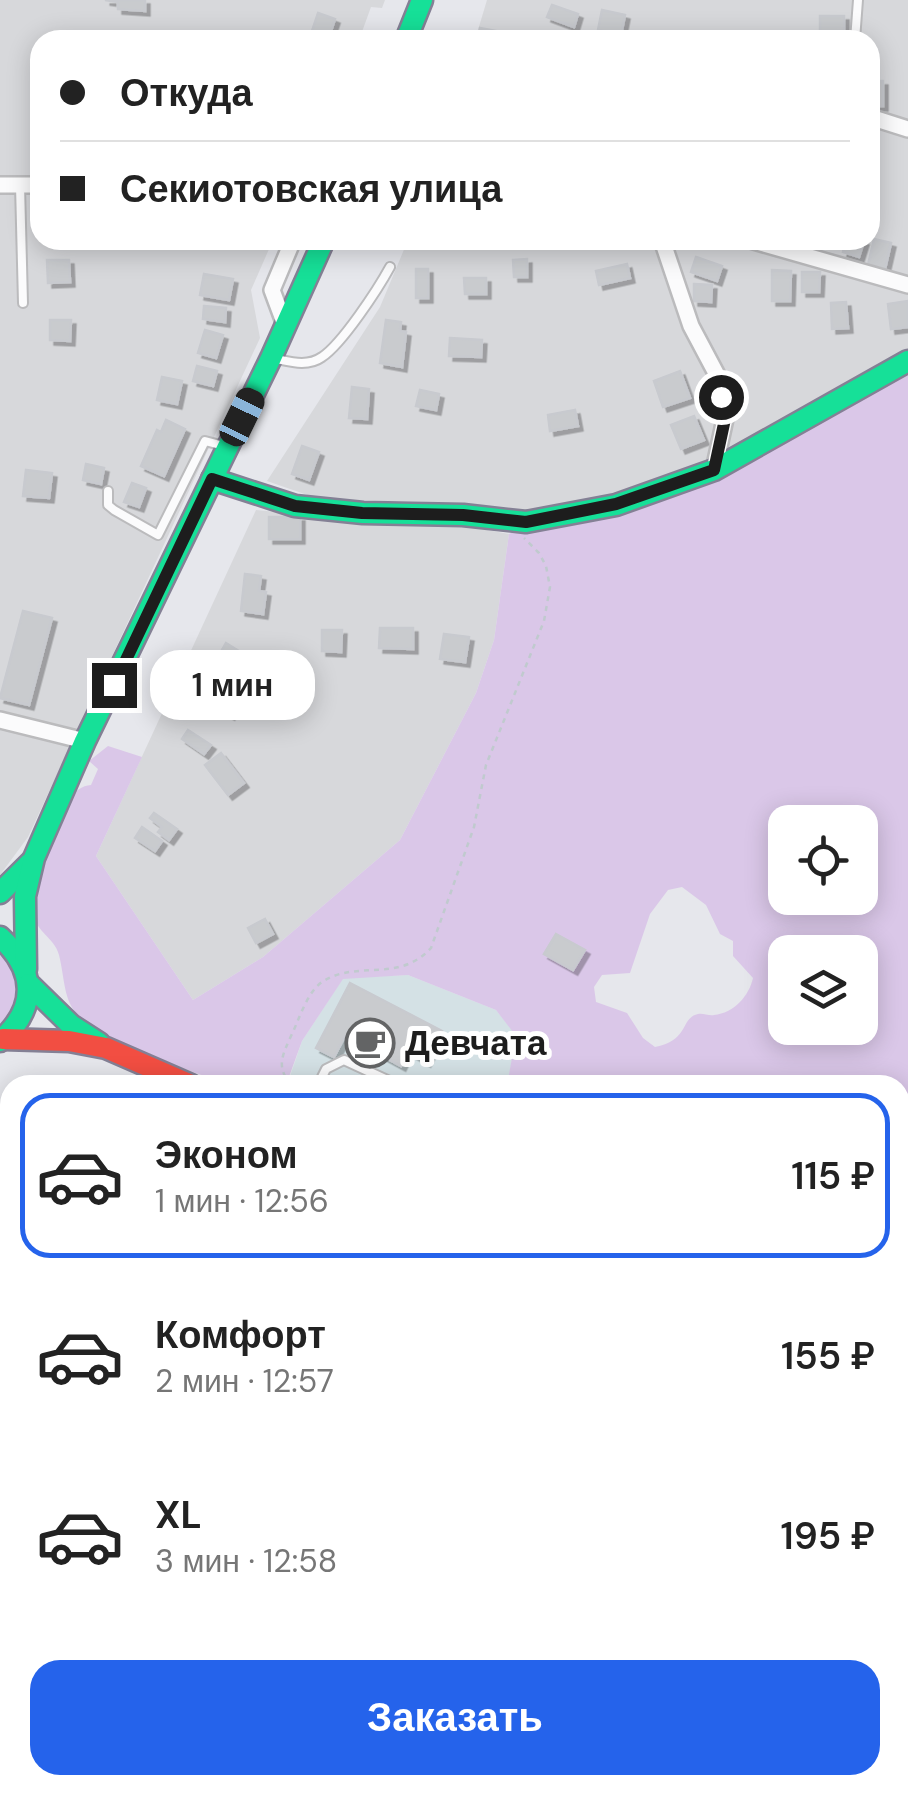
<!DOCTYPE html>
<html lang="ru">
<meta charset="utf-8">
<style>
body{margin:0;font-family:"DM Sans",sans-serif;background:#f2f2f2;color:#222;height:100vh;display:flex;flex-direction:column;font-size:38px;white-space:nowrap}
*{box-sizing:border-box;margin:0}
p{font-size:32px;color:#767676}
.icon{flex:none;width:55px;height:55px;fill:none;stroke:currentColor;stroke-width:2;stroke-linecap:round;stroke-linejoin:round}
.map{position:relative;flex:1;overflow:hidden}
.panel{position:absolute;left:0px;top:1075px;width:910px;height:720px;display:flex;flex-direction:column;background:#fff;border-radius:30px 30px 0 0;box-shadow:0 5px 25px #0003}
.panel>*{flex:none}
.top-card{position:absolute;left:30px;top:30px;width:850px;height:220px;border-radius:30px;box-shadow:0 5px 25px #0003;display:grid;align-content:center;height:220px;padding:0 30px;background:#fff}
.tools{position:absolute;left:768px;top:805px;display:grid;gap:20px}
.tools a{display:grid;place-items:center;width:110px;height:110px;border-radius:20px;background:#fff;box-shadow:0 5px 25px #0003;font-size:50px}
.end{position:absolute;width:45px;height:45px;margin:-22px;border:12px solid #1d1d1d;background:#fff;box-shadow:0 0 0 5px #fff}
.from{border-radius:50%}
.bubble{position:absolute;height:70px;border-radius:30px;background:#fff;box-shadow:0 5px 25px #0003;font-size:32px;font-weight:600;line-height:70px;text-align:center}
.car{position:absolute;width:30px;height:60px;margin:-30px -15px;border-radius:12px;box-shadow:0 0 8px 2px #0007;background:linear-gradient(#222 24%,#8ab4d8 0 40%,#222 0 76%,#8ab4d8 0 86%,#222 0)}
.top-card b{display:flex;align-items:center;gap:35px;height:95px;font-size:38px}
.top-card b+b{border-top:2px solid #e0e0e0}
.top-card i{width:25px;height:25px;background:#222}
ul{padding:18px 0 0;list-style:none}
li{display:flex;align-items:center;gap:30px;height:165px;margin:0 20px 15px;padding:0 10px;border:5px solid transparent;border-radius:30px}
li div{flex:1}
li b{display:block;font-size:38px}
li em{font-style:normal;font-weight:600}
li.active{border-color:#2563eb}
li>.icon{width:90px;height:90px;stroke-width:1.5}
.cta{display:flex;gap:20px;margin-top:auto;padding:20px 30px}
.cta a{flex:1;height:115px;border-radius:30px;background:#2563eb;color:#fff;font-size:40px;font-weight:600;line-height:115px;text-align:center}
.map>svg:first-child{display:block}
</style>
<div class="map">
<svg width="908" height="1795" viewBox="0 0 908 1795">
<defs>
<filter id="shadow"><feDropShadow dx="4.5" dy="4.5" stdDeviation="0" flood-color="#0004"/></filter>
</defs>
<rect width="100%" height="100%" fill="#e6e7ec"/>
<g fill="#d7d8db">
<path d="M0 0H385L382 8 371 7 359 40H40V240H273L251 290 260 338 28 837 0 875Z"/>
<path d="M487 0H908V366L750 454 527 526 497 512 427 502 319 499 267 481 380 307 408 240H870V40H475Z"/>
<path d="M256 510 421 526H466L509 534 494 640 476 693 400 840 263 957 193 1000 96 856Z"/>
</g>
<path fill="#d4e1e5" d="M408 975 496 1010 517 1036 507 1085H287L302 1041 343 978Z"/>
<g fill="#dac7e8" fill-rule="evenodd">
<path d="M908 366V1382L900 1379V1085H507L516 1036 496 1010 408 975 343 979 302 1041 286 1085H267L249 1078 245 1085H229C188 1069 122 1050 87 1024 62 1005 66 983 59 955 54 935 31 932 32 903 34 873 56 787 91 785L98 769 89 761 108 746 142 757 96 856 193 1000 263 957 400 840 476 693 494 640 509 534 527 526 618 511ZM785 822H860V898H785ZM682 887 706 905 720 934 733 941V956L753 978C749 996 734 1013 714 1015 709 1016 703 1013 698 1014 680 1018 690 1040 655 1047L643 1038 627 1013 596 1002 594 987 602 975 630 973 650 914 668 890ZM785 952H860V1028H785Z"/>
<path d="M0 951C23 976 23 1003 0 1028Z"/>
</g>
<g fill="#c9cbce" stroke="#c8cacf" stroke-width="2.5" filter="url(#shadow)">
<path d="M105 0H145V11L118 9V2Z"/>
<path d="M552 5 578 14 574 27 547 17Z"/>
<path d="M602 10 625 15 621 35 598 30Z"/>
<path d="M318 13 335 19 328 40H309Z"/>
<rect x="820" y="16" width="24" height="24"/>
<path d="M480 28 501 32 499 40H478Z"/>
<rect x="870" y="81" width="13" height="25"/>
<path d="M874 239 891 243 885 269 868 265Z"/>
<path d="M846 240 864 241 859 257 843 252Z"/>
<path d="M696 257 722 266 717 281 691 272Z"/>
<path d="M527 259V277H514L513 260Z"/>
<path d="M47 260H69L70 282 48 283Z"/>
<path d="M627 264 630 278 599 285 596 271Z"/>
<rect x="416" y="269" width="12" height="29"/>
<path d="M772 270 791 271 790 301H772Z"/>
<path d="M802 272H820L819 292H802Z"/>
<path d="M204 274 233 279 229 300 200 295Z"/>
<path d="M464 278H486V294H465Z"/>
<path d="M694 284 712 285 711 302 694 301Z"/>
<path d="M908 301V327L891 329 888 304Z"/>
<path d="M846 302 848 328 832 329 831 303Z"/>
<path d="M204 306 226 308 225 322 203 319Z"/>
<path d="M50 320H71L70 341 50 340Z"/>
<path d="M386 320 401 322 400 331 406 332 402 367 380 363Z"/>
<path d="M205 330 223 335 216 358 198 353Z"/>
<path d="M450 338 482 340 481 357 449 356Z"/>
<path d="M197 366 217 371 213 386 193 381Z"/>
<path d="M680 371 690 398 663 407 654 381Z"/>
<path d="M162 377 182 381 177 404 157 400Z"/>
<path d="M352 387 369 389 367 419 349 418Z"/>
<path d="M420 390 439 394 436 410 416 406Z"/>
<path d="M575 410 578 426 550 431 548 415Z"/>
<path d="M694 416 704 440 681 449 671 425Z"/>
<path d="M166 420 185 429 164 476 141 466 157 430 161 432Z"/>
<path d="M302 446 319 452 309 480 292 474Z"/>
<path d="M86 464 104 468 101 484 83 480Z"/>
<path d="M26 470 52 473 49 498 23 496Z"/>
<path d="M132 483 146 488 139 507 124 502Z"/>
<rect x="269" y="517" width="31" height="22"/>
<path d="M245 574 261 576 259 591 266 592 263 614 241 611Z"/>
<path d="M23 611 52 618 29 705 0 698Z"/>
<path d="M380 628H413V649L379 648Z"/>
<path d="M322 630H342L341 652 322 651Z"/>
<path d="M444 634 469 637 465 662 440 659Z"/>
<path d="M226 643 255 661 248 673 219 655Z"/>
<path d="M189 674 205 681 198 699 181 691Z"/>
<path d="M210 683 239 700 230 715 201 698Z"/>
<path d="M188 730 211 745 204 754 182 739Z"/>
<path d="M221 753 244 783 228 795 205 765Z"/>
<path d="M154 813 177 829 169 840 158 832 162 827 150 818Z"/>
<path d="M142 827 162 841 155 851 135 838Z"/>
<path d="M265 919 273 934 256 943 248 928Z"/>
<path d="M556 934 585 950 573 970 544 954Z"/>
<path d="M350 983 442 1031 426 1062 408 1052 401 1066 345 1036 334 1057 316 1048Z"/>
<path d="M5 1585 10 1587 7 1626 0 1624V1599Z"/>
<path d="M327 1785H355L352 1795H344L326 1789Z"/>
<path d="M401 1785H422L419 1795H397Z"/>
</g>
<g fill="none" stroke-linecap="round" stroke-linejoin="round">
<g stroke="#bbbbbd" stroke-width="12">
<g id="lane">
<path d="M855 40 858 0"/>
<path d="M20 185 23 303"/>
<path d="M276 359C291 362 308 367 322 357 342 344 378 289 390 267"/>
<path d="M108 491V505L114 510 158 535 205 441 224 446"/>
<path d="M318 1085 326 1069 344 1060 398 1085"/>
<path d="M105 1785 131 1795"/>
<path d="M229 1785 251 1795"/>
<path d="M496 1795 509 1785"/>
</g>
</g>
<g stroke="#bbbbbd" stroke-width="20">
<g id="street">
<path d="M870 117 908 129"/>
<path d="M0 185H40"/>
<path d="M662 240 691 326 717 375 725 419 714 470"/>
<path d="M750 240 908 285"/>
<path d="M285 325 272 290 293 240"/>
<path d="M0 720 85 741"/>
<path d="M732 1785 738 1795"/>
<path d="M62 1795 66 1785"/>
</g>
</g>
<g stroke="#848095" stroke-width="25">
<g id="fast">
<path d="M406 40 422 0"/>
<path d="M212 479 295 506 363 513 463 515 526 522 616 505 714 470 908 361"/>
<path d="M0 893 30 863"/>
<path d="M0 937C36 970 38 1008 0 1041"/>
<path d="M26 969 25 896 34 858 85 741 271 358 324 240"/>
<path d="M29 984 71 1025 99 1043"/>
<path d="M900 1392 908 1395"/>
</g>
</g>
<g stroke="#848095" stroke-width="25">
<path id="jam" d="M3 1039 69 1041 106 1048 191 1085"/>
</g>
<path stroke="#c0cace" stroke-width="2.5" stroke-dasharray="5 5" stroke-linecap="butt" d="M291 1085C276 1067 282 1056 291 1036 299 1020 307 992 322 982 357 959 398 984 431 948L474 827 486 765 544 621 550 587 546 566 539 553 524 538"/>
<use href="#lane" stroke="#fbfbfc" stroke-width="8"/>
<use href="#street" stroke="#fbfbfc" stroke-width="15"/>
<use href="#fast" stroke="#16e098" stroke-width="20"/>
<use href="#jam" stroke="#f24e42" stroke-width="20"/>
</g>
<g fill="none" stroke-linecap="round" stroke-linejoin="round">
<path stroke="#1d1d1d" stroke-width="12" d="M114 685 212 479 295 506 362 513 463 515 526 522 616 504 714 470 725 419 721 397"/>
</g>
<defs>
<g id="cafe-ring" transform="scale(2.5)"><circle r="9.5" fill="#fff" stroke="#636465" stroke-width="1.5"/><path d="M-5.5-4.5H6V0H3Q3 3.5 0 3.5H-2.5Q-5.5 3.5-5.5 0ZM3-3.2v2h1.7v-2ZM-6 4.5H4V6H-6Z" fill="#636465"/></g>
</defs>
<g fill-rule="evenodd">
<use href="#cafe-ring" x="370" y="1043"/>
</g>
<g text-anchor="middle" stroke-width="10" stroke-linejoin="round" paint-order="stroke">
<g font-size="35" font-weight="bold" fill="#1d1d1d" stroke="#fff" text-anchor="start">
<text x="405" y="1055">Девчата</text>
</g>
</g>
</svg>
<div class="tools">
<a><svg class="icon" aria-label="locate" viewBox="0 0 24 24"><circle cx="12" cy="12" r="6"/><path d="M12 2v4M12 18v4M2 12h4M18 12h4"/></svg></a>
<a><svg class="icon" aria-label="layers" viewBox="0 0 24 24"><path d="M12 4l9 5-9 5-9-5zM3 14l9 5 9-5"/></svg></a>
</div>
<i class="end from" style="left:721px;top:397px"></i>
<i class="end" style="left:114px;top:685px"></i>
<div class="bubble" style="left:150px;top:650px;width:165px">1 мин</div>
<i class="car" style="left:242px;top:417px;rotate:26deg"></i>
<div class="top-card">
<b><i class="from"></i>Откуда</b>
<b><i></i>Секиотовская улица</b>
</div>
<section class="panel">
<ul>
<li class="active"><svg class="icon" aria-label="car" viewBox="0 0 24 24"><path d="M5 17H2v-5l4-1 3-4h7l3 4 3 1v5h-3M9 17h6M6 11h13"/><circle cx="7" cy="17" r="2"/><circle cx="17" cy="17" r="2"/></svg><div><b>Эконом</b><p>1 мин · 12:56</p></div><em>115 ₽</em></li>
<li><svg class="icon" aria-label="car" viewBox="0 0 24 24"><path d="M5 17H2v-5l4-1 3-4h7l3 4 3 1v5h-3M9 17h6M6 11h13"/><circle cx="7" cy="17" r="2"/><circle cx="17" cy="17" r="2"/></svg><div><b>Комфорт</b><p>2 мин · 12:57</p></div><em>155 ₽</em></li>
<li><svg class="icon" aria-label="car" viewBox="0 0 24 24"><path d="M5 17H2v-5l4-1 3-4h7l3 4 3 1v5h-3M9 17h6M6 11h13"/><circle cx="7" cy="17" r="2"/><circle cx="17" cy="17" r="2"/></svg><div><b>XL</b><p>3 мин · 12:58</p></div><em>195 ₽</em></li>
</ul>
<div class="cta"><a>Заказать</a></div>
</section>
</div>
